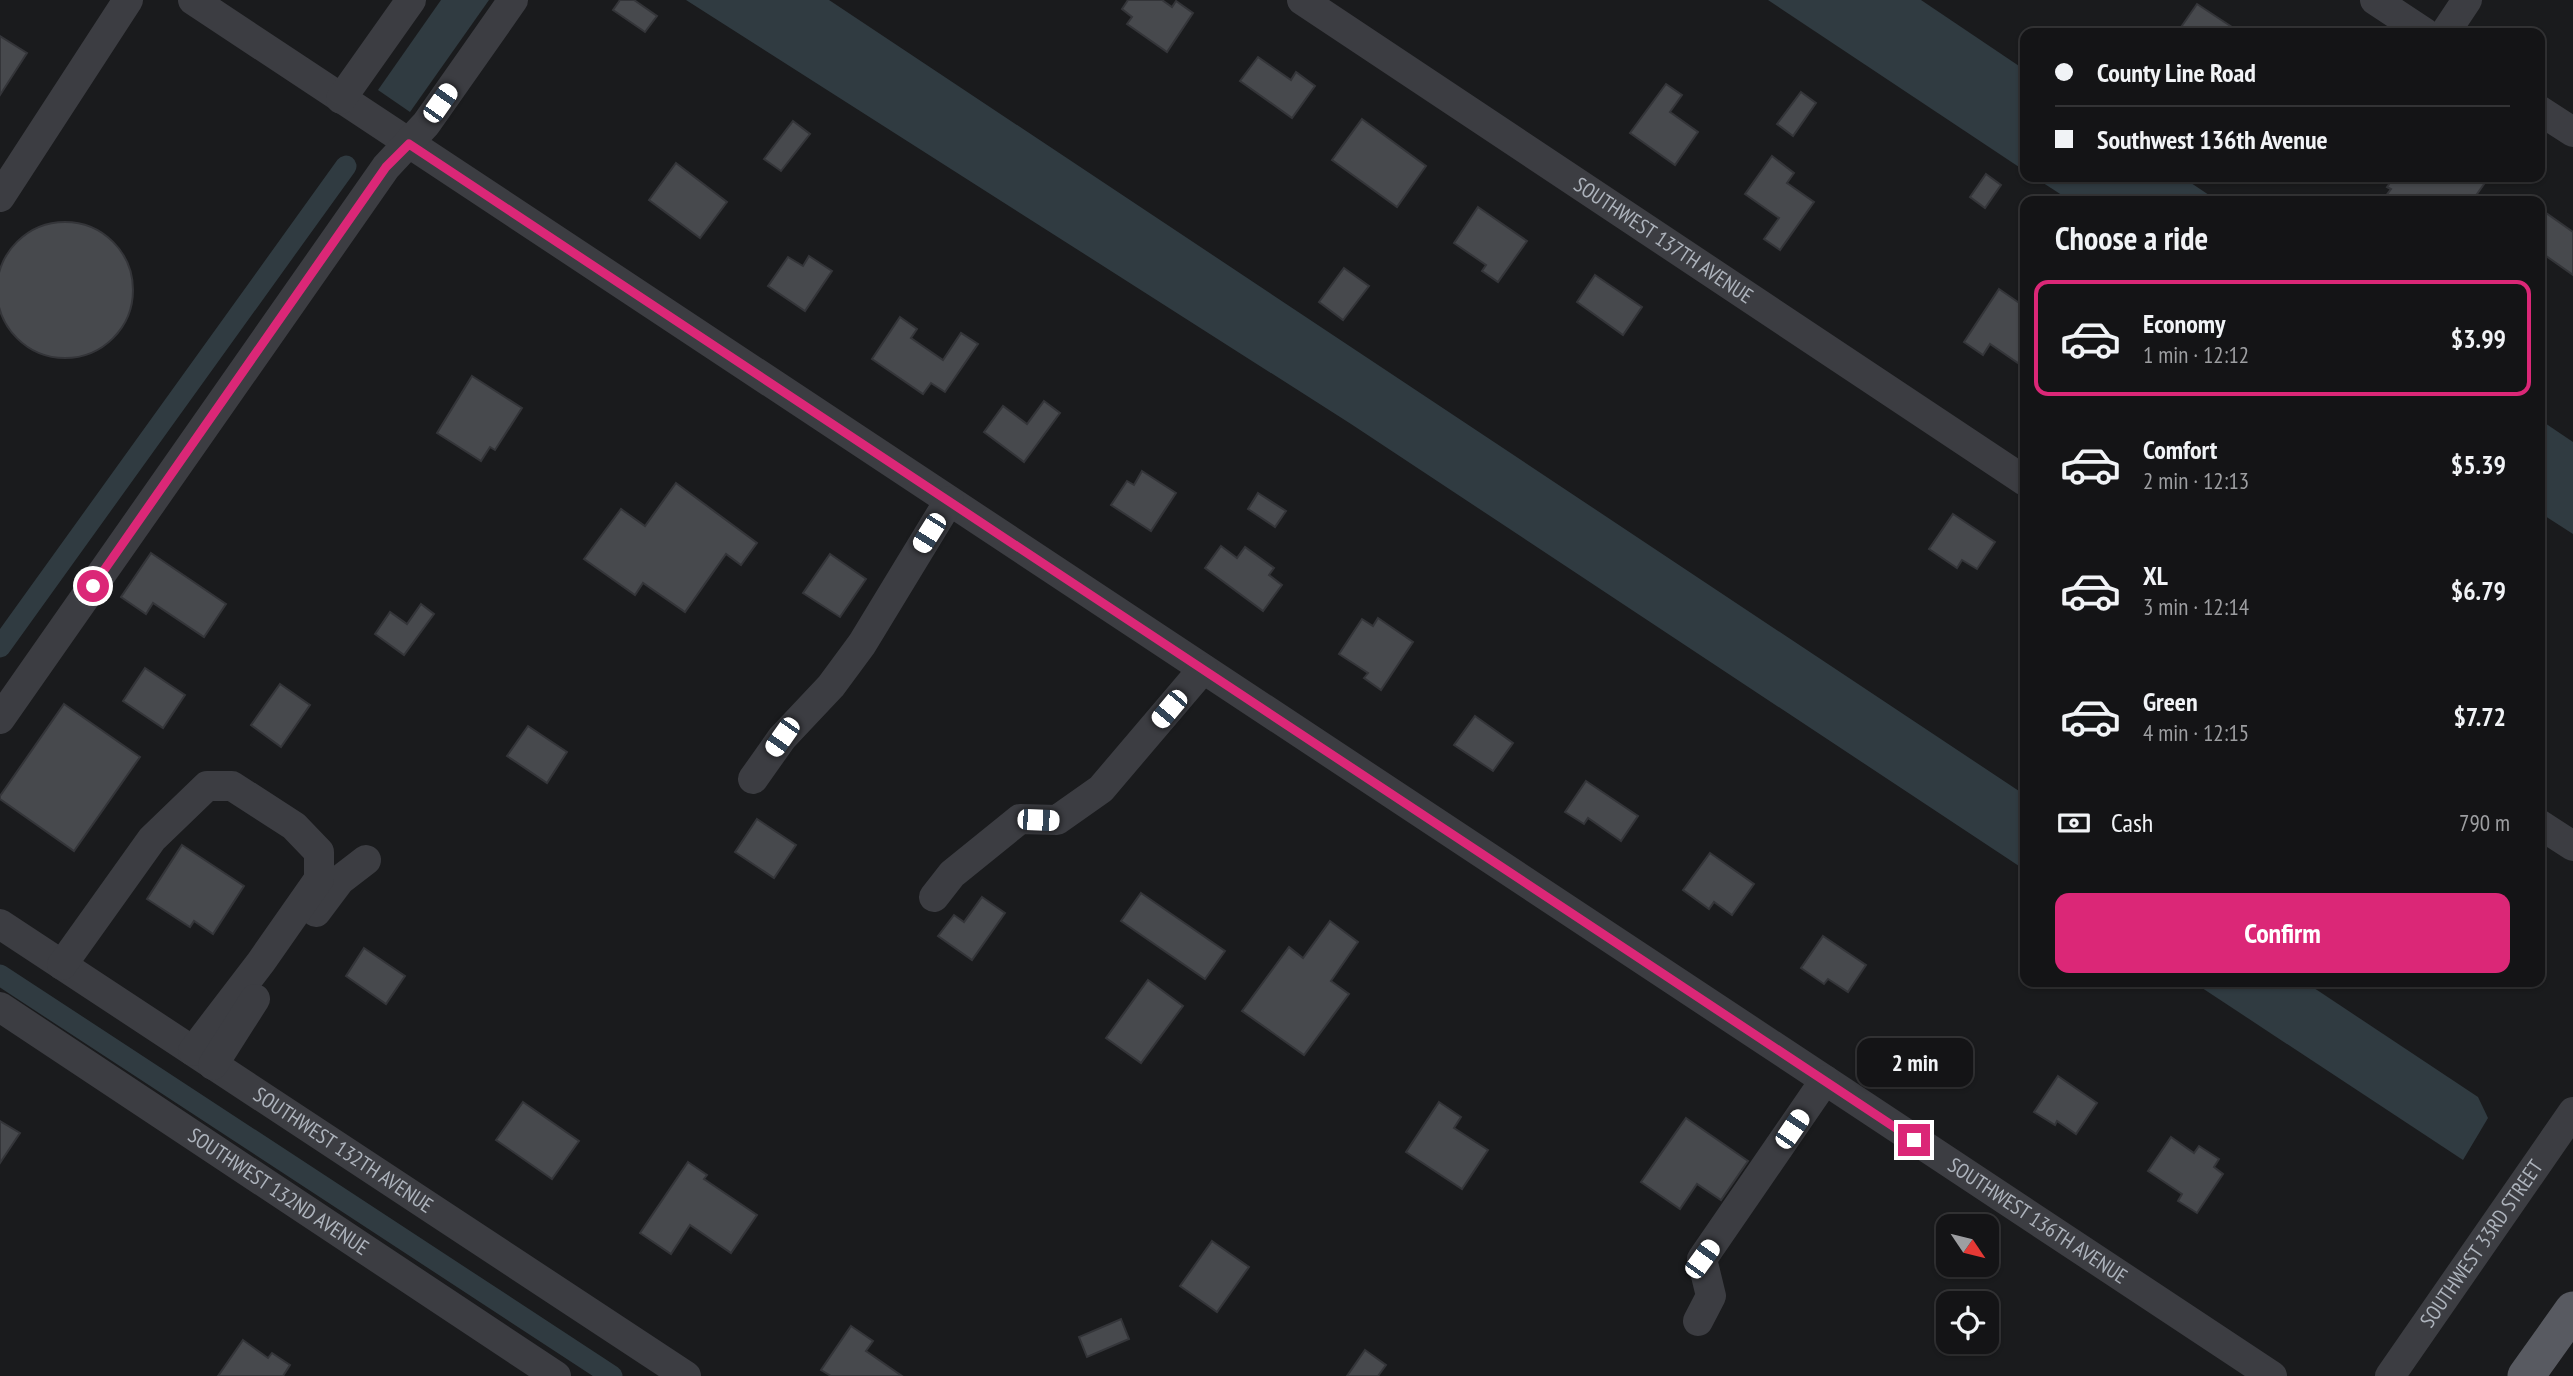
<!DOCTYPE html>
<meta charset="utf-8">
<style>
body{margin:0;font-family:"PT Sans Narrow",sans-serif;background:#212123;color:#f1f3f6;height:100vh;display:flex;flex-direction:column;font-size:26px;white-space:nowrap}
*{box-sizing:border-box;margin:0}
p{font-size:23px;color:#9d9ea1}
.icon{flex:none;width:38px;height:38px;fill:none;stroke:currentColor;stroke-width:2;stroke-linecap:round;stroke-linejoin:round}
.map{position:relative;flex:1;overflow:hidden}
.panel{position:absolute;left:2020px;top:196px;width:525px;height:791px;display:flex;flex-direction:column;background:#141416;border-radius:14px;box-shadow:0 2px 5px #0004,0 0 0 2px #333335}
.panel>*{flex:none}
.guide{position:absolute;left:2020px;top:28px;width:525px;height:154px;border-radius:14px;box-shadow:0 2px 5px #0004,0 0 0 2px #333335;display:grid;align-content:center;height:154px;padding:0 35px;background:#141416}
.needle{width:46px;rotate:125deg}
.buttons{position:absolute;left:1936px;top:1214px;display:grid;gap:14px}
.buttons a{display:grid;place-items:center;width:63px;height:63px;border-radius:14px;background:#141416;box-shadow:0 2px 5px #0004,0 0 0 2px #333335;font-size:35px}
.end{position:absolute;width:32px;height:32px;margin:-16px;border:9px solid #db2777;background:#fff;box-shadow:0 0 0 4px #fff}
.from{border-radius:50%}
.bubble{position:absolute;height:49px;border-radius:14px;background:#141416;box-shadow:0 2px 5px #0004,0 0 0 2px #333335;font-size:23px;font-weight:800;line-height:49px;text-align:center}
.car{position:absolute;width:21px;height:42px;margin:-21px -10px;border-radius:9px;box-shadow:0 0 5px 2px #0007;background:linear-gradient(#fff 24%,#345 0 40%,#fff 0 76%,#345 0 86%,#fff 0)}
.guide b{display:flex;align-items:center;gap:24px;height:66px;font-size:26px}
.guide b+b{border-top:2px solid #333335}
.guide i{width:18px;height:18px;background:#f1f3f6}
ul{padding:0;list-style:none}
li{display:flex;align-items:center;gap:21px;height:116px;margin:0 14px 10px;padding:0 21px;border:4px solid transparent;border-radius:14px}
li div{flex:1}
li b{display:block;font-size:26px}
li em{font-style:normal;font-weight:800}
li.active{border-color:#db2777}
li>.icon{width:63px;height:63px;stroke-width:1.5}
h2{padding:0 35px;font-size:32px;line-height:84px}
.pay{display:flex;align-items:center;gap:18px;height:77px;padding:0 35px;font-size:26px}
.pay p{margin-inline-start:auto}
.action{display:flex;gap:14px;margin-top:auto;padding:14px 35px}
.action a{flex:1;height:80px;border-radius:14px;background:#db2777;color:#fff;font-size:28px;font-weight:800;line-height:80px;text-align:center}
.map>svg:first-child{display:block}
</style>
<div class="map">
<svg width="2573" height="1376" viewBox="0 0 2573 1376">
<rect width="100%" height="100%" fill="#1a1b1d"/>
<g fill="#303b41">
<path d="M441 0H489L410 112 378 90Z"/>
<path d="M686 0H829L2025 795V870L1351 424Z"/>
<path d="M1768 0H1921L2025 70V171Z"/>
<path d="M2034 177H2182L2218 201H2071Z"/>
<path d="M2539 419 2573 442V534L2539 512Z"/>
<path d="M2193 982H2305L2478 1097 2488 1118 2463 1160Z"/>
</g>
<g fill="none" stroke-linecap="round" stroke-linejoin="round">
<g stroke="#303b41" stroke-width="21">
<path d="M0 647 346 166"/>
<path d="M0 975 612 1376"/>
</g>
</g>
<g fill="#47494d" stroke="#343539" stroke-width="2">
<path d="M620 0H634L657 16 645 32 613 10Z"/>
<path d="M1128 0H1162L1172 7 1176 1 1193 13 1167 52 1127 24 1132 17 1122 9Z"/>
<path d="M2197 4 2241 33H2177Z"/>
<path d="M0 36 27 53 0 95Z"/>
<path d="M1258 57 1291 80 1296 72 1315 86 1292 118 1240 81Z"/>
<path d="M1666 84 1682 95 1670 112 1698 132 1675 165 1630 133Z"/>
<path d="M1801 92 1816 103 1793 136 1777 124Z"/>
<path d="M1362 119 1426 166 1397 207 1332 160Z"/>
<path d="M793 121 810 134 781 171 764 159Z"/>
<path d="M1772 156 1794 173 1787 183 1814 202 1780 250 1764 239 1779 218 1745 194Z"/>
<path d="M676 163 727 202 700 238 649 200Z"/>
<path d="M1986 174 2001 185 1985 208 1970 197Z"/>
<path d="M2394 177H2489L2472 201H2382L2391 189 2387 187Z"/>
<path d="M1478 207 1527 241 1498 282 1482 271 1486 265 1454 243Z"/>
<path d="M2539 208 2573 232V275L2539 251Z"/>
<circle cx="65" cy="290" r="68"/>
<path d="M809 256 832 271 805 311 768 286 788 257 803 266Z"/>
<path d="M1344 268 1369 286 1343 320 1319 302Z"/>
<path d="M1595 275 1642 307 1623 335 1577 302Z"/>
<path d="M1999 289 2025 307V353L2018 363 1990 344 1983 355 1964 342Z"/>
<path d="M900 317 917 329 911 338 943 360 961 333 978 344 945 392 931 383 923 394 872 359Z"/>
<path d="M472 376 522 408 495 450 490 447 481 461 437 433Z"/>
<path d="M1044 401 1060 413 1024 462 984 432 1003 406 1027 424Z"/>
<path d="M1142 471 1176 493 1151 531 1111 505 1127 481 1134 485Z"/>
<path d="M676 483 757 543 741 565 726 554 685 612 643 583 635 595 584 559 621 509 645 526Z"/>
<path d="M1258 493 1286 511 1275 527 1248 509Z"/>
<path d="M1953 514 1995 542 1977 569 1962 560 1957 568 1929 549Z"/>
<path d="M1221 546 1237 558 1245 547 1274 568 1269 575 1282 585 1263 611 1205 568Z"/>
<path d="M151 553 226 604 204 637 153 603 146 614 121 597Z"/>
<path d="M830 554 866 579 840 617 803 593Z"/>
<path d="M421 604 434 614 404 655 375 634 390 612 407 624Z"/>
<path d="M1378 618 1413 642 1381 690 1364 678 1368 673 1339 654 1362 619 1373 626Z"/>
<path d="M145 668 185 695 163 728 123 701Z"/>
<path d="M280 684 310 705 281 747 251 725Z"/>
<path d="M64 704 140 757 74 851 0 799V796Z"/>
<path d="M1475 716 1513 743 1493 771 1454 745Z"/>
<path d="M528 726 567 752 547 783 507 756Z"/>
<path d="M1586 781 1638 816 1621 841 1588 818 1584 824 1565 812Z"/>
<path d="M757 819 796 845 774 878 735 852Z"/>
<path d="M182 845 244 886 213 934 194 921 190 927 147 899Z"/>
<path d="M1710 853 1754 884 1732 915 1714 902 1709 909 1683 890Z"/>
<path d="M1141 893 1225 951 1205 979 1121 921Z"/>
<path d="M982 897 1005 913 972 960 938 936 954 915 964 922Z"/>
<path d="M1330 921 1358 942 1331 981 1349 994 1304 1055 1242 1011 1289 947 1303 958Z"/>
<path d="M1823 936 1866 965 1848 992 1828 979 1824 984 1801 968Z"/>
<path d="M364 948 405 976 386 1004 346 976Z"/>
<path d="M1148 980 1183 1006 1141 1063 1106 1038Z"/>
<path d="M2058 1076 2097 1103 2076 1134 2057 1121 2055 1125 2034 1112Z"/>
<path d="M523 1102 579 1141 552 1179 496 1140Z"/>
<path d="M1439 1102 1461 1117 1454 1128 1488 1150 1462 1189 1406 1152Z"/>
<path d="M1686 1118 1748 1161 1721 1200 1697 1184 1680 1209 1641 1182Z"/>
<path d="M0 1121 20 1133 0 1163Z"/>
<path d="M2171 1137 2194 1153 2199 1146 2219 1159 2214 1167 2223 1174 2197 1213 2178 1201 2182 1194 2148 1171Z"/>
<path d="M688 1162 707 1175 704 1179 757 1215 731 1253 690 1225 671 1254 640 1233Z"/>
<path d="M1212 1241 1249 1267 1217 1312 1180 1286Z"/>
<path d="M1121 1319 1129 1339 1087 1357 1079 1337Z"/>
<path d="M851 1326 873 1341 866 1351 902 1376H831L821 1370Z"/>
<path d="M243 1340 268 1358 272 1353 290 1365 283 1376H218Z"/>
<path d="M1365 1350 1386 1365 1378 1376H1347Z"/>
</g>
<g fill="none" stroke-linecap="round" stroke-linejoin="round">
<g stroke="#3c3d42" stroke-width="30">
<path id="s1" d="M193 0 2272 1376"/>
<path id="s2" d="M1302 0 2025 481"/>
<path d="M2375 0 2425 33"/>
<path d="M2445 33 2467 0"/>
<path d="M341 99 411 0"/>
<path d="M2539 110 2573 132"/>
<path d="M0 197 128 0"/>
<path d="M0 719 386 167 426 124 513 0"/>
<path d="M753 779 782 738 831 686 862 644 949 501"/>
<path d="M2539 824 2573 846"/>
<path d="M934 897 952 874 1020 819 1057 820 1101 789 1203 669"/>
<path d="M316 912 340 880 366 860"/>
<path id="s3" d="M0 924 686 1376"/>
<path d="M62 965 152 839 207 786H232L294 826 319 852V879L261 962 193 1051"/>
<path id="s4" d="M0 1007 556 1376"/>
<path d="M213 1065 255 999"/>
<path d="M1698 1321 1711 1296 1702 1259 1825 1080"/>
<path id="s5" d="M2390 1376 2573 1112"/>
</g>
<path stroke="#585a61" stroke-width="37" d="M2526 1376 2573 1310"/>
</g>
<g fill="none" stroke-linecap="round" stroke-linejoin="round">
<path stroke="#db2777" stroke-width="9" d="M93 586 386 167 409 144 1914 1140"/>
</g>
<g text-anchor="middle" stroke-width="5" stroke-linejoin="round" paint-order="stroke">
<g font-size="21" fill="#adb3bc" stroke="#151618">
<text dy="7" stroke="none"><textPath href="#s2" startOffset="434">SOUTHWEST 137TH AVENUE</textPath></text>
<text dy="7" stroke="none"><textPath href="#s3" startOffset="411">SOUTHWEST 132TH AVENUE</textPath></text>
<text dy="7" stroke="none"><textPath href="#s4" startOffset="334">SOUTHWEST 132ND AVENUE</textPath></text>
<text dy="7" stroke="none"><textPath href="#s1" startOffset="2212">SOUTHWEST 136TH AVENUE</textPath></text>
<text dy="7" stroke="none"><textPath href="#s5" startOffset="161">SOUTHWEST 33RD STREET</textPath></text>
</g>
</g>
</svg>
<div class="buttons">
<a><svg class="needle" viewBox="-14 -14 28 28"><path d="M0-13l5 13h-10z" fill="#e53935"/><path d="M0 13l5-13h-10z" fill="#9d9ea1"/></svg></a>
<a><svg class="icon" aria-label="locate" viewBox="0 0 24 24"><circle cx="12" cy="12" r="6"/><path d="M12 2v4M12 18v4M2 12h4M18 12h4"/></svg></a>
</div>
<i class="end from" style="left:93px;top:586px"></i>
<i class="end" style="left:1914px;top:1140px"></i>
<div class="bubble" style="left:1857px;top:1038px;width:116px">2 min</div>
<i class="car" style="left:440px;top:103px;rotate:35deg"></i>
<i class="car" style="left:929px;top:533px;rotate:212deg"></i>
<i class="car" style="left:1169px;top:709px;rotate:220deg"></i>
<i class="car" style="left:782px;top:737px;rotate:215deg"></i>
<i class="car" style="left:1038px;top:820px;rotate:92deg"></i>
<i class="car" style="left:1792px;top:1129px;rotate:34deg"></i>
<i class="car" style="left:1702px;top:1259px;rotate:36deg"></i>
<div class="guide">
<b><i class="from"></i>County Line Road</b>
<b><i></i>Southwest 136th Avenue</b>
</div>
<section class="panel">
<h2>Choose a ride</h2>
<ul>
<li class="active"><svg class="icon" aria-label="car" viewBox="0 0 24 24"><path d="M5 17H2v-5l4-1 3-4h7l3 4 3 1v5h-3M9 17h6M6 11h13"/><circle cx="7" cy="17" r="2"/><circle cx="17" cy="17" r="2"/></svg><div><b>Economy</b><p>1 min · 12:12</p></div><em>$3.99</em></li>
<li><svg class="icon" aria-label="car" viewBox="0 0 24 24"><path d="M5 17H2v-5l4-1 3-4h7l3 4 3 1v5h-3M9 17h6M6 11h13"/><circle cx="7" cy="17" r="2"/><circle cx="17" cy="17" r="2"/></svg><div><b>Comfort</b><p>2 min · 12:13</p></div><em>$5.39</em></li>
<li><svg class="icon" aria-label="car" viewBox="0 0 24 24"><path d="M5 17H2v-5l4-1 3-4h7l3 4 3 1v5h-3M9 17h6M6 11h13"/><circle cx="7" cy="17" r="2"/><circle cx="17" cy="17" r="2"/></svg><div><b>XL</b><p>3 min · 12:14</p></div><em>$6.79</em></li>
<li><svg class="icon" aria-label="car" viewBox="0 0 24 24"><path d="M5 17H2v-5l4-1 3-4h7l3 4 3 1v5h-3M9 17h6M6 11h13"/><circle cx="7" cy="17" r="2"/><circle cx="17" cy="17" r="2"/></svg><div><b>Green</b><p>4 min · 12:15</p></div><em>$7.72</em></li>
</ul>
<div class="pay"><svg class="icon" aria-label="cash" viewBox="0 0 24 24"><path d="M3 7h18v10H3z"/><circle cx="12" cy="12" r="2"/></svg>Cash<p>790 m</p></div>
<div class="action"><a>Confirm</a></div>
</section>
</div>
